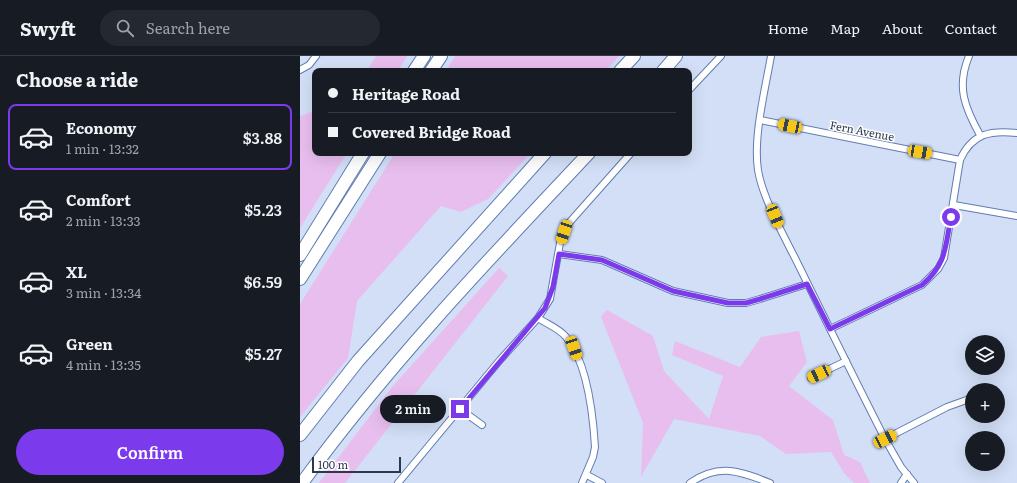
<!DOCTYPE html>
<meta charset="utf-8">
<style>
body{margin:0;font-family:Literata,serif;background:#242831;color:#f1f3f6;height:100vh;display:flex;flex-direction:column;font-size:15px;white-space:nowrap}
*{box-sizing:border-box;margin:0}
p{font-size:13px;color:#9ea1a6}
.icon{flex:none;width:22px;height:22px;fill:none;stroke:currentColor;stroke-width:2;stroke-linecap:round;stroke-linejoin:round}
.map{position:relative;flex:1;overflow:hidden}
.details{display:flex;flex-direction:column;background:#171b24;width:300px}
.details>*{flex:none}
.guide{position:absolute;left:12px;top:12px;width:380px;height:88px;border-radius:8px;box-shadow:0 4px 16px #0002;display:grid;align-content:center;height:88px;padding:0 16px;background:#171b24}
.tools{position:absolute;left:665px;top:279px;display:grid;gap:8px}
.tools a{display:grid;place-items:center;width:40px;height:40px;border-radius:50%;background:#171b24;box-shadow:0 4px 16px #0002;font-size:20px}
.scale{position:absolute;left:12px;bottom:10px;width:89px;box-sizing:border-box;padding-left:4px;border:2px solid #2b384e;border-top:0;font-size:11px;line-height:14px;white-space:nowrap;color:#2b384e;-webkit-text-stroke:3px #fff;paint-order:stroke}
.end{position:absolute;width:18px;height:18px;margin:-9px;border:5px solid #7c3aed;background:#fff;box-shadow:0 0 0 2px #fff}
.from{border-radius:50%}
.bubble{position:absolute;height:28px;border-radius:14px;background:#171b24;box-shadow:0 4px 16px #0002;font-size:13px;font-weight:600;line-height:28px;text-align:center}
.car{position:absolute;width:12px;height:24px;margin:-12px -6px;border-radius:5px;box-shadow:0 0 3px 1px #0007;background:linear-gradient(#f5c518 24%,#345 0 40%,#f5c518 0 76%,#345 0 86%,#f5c518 0)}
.guide b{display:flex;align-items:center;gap:14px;height:38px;font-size:15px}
.guide b+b{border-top:1px solid #363941}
.guide i{width:10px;height:10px;background:#f1f3f6}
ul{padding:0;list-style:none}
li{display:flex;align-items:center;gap:12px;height:66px;margin:0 8px 6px;padding:0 8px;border:2px solid transparent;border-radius:8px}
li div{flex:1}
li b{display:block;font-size:15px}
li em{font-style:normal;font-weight:600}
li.current{border-color:#7c3aed}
li>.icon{width:36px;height:36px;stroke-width:1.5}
h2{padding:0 16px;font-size:18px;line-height:48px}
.primary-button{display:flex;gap:8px;margin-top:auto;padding:8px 16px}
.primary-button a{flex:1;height:46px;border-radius:24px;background:#7c3aed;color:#fff;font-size:16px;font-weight:600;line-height:46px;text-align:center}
header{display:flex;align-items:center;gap:24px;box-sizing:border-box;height:56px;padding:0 20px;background:#171b24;border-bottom:1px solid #363941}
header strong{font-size:19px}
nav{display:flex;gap:22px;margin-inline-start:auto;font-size:14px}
.search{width:280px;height:36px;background:#242831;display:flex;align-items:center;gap:10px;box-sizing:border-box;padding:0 14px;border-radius:22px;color:#9ea1a6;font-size:15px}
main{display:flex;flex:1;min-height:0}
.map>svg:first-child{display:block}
</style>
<header>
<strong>Swyft</strong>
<div class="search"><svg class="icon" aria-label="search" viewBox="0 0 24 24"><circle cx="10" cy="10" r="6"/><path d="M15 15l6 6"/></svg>Search here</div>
<nav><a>Home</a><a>Map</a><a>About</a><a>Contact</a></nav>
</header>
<main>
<section class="details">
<h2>Choose a ride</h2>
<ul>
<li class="current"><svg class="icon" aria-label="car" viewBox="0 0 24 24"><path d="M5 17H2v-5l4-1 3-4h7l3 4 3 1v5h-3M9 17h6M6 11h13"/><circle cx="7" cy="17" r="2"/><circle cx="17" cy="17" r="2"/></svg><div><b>Economy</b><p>1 min · 13:32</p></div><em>$3.88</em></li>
<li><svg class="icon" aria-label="car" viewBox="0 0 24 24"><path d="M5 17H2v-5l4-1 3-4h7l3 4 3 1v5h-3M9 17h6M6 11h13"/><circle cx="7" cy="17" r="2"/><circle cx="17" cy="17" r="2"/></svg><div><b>Comfort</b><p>2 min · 13:33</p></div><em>$5.23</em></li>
<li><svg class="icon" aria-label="car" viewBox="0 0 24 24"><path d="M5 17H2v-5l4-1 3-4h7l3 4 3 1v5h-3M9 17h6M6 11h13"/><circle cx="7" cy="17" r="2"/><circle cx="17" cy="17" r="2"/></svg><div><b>XL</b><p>3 min · 13:34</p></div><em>$6.59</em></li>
<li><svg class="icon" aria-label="car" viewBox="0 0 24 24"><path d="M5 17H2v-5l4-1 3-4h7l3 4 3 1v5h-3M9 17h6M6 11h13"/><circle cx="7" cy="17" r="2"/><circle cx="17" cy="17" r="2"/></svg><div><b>Green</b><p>4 min · 13:35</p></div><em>$5.27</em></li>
</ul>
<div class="primary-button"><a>Confirm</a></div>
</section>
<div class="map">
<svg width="717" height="427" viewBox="0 0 717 427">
<rect width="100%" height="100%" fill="#d2dff6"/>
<g fill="#e8beef">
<path d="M76 0H107L98 15H67Z"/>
<path d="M155 0H319L306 15H146Z"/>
<path d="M15 55V97H47L0 172V60Z"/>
<path d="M95 97H231L188 143 161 156 141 150 57 245 48 302 0 361V248Z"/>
<path d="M199 212 208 220 45 427H19L92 331Z"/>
<path d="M307 254 353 280 364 315 409 363 423 320 372 299 375 285 440 311 461 281 499 275 507 306 489 330 533 364 544 399 560 406 570 427H554L544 417 531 396 486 398 460 380 374 363 341 421 343 367 301 261Z"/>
</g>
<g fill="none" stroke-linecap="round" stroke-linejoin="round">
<g stroke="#607db1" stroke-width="8">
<g id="minor">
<path d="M471 0C465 34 453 81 458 114 462 141 485 182 497 206 526 265 555 324 585 383L601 411 614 427"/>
<path d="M669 0C656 31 665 52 680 79"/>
<path d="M0 14 9 9 16 0"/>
<path d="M389 34 421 0"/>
<path d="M460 64 660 104"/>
<path d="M654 149 717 160"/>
<path d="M259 198 302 204 373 235 428 247H446L460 243 507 228"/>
<path d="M238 262C247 268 260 273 266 281 287 306 293 358 295 391L293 401 282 427"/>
<path d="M530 273 622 229 638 213 644 202 660 104C672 77 691 74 717 77"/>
<path d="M511 322 546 305"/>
<path d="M160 353 182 369"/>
<path d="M585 383 647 351 672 342"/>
<path d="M287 419 302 427"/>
<path d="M98 427 200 304 238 262 250 243 260 187 268 168 331 97"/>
<path d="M390 427C419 407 440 415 470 427"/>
<path d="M601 427 607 418"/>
</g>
</g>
<g stroke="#607db1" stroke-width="14">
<g id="motorway">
<path d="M114 15 124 0"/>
<path d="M131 15 141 0"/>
<path d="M320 15 334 0"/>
<path d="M363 15 376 0"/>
<path d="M0 199 63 97"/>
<path d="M0 223 80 97"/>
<path d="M0 379 58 305 245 97"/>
<path d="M2 427C88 309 189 203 289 97"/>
</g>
</g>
<use href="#minor" stroke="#fff" stroke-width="6"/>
<use href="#motorway" stroke="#fff" stroke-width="12"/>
</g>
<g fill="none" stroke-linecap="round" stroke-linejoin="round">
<path stroke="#7c3aed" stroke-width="5" d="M160 353 245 252 253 231 259 198 302 204 373 235 428 247H446L460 243 507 228 530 273 622 229C647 208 645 191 651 161"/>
</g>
<g text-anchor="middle" stroke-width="3" stroke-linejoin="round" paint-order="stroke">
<g font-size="11" fill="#2b384e" stroke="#fff">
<text transform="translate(562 75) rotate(11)" y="4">Fern Avenue</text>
</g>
</g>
</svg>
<div class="tools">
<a><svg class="icon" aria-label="layers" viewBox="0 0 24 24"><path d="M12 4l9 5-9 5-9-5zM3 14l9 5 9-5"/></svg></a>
<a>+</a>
<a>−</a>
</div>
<div class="scale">100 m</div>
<i class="end from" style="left:651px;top:161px"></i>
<i class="end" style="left:160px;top:353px"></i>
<div class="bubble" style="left:80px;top:339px;width:66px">2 min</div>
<i class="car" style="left:490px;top:70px;rotate:282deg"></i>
<i class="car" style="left:620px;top:96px;rotate:100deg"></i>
<i class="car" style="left:475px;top:160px;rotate:158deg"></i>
<i class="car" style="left:264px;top:176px;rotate:198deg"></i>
<i class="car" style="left:274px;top:292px;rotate:161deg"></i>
<i class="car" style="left:519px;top:318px;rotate:245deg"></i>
<i class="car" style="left:585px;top:383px;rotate:63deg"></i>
<div class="guide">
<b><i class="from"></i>Heritage Road</b>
<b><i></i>Covered Bridge Road</b>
</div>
</div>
</main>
